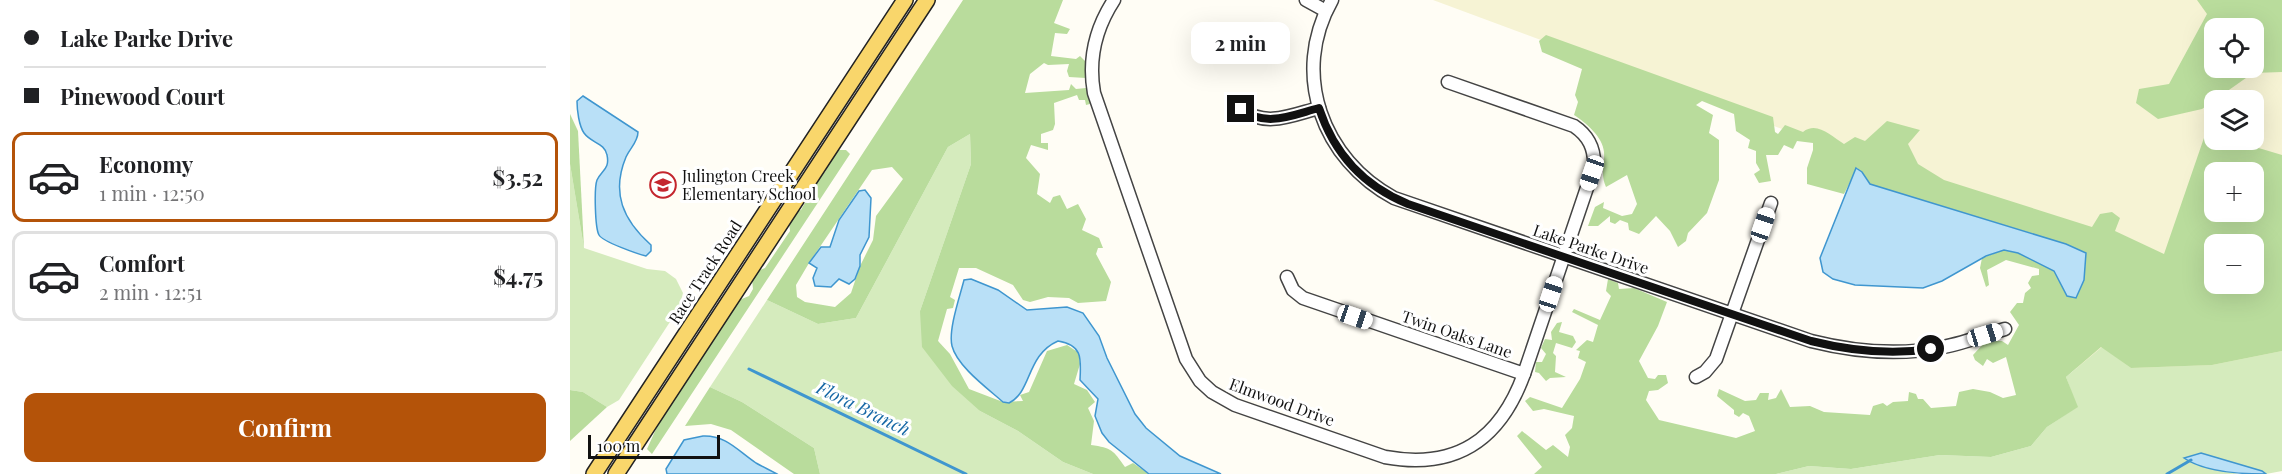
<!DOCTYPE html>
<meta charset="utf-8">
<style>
body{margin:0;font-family:"Playfair Display",serif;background:#f6f6f6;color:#202124;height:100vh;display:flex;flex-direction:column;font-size:22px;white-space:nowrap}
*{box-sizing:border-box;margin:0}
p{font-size:20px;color:#757577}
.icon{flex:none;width:33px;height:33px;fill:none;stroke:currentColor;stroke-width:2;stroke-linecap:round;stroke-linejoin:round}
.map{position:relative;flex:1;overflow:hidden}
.sheet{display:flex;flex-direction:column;background:#fff;width:570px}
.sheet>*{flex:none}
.hud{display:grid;align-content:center;height:132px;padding:0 24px;background:#fff}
.tools{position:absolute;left:1634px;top:18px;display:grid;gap:12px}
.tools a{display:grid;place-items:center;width:60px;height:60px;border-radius:12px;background:#fff;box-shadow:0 6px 24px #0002;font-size:30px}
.scale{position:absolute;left:18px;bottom:15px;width:132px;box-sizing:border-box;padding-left:6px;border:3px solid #111;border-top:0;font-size:16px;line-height:21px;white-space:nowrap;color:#111;-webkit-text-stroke:4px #fff;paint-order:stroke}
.end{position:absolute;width:27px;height:27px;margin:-14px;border:8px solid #111;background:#fff;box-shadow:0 0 0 3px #fff}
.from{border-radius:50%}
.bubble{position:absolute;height:42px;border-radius:12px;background:#fff;box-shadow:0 6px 24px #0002;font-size:20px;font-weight:700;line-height:42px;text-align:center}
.car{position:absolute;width:18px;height:36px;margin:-18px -9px;border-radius:8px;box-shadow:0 0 4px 2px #0007;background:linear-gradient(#fff 24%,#345 0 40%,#fff 0 76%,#345 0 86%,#fff 0)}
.hud b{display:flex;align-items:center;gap:21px;height:57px;font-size:22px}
.hud b+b{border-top:2px solid #e0e0e0}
.hud i{width:15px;height:15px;background:#202124}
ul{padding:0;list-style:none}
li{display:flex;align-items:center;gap:18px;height:90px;margin:0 12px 9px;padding:0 12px;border:3px solid #e0e0e0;border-radius:12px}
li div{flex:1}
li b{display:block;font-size:22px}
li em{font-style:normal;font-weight:700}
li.selected{border-color:#b45309}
li>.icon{width:54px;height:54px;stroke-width:1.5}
.button{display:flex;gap:12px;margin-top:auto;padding:12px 24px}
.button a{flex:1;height:69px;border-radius:12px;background:#b45309;color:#fff;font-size:24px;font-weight:700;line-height:69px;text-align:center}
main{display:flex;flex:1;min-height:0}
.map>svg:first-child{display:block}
</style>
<main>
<section class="sheet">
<div class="hud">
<b><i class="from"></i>Lake Parke Drive</b>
<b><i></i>Pinewood Court</b>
</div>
<ul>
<li class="selected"><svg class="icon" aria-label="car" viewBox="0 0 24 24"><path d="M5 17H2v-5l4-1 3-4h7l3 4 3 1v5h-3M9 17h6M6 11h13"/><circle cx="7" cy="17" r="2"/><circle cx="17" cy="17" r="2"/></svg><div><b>Economy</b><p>1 min · 12:50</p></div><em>$3.52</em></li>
<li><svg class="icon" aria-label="car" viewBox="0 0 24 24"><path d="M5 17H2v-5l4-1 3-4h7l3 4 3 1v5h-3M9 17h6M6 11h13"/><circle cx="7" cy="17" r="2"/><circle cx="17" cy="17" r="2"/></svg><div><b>Comfort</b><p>2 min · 12:51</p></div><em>$4.75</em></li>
</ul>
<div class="button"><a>Confirm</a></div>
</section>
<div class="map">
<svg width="1712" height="474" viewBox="0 0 1712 474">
<rect width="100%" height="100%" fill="#fffdf5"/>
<path fill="#f6f3d4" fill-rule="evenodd" d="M863 0H1712V357L1497 397 1547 253ZM1644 28H1683V68H1644ZM1644 100H1683V140H1644ZM1644 172H1683V212H1644ZM1644 244H1683V284H1644Z"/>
<g fill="#d5ebbd">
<path d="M400 134 401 164 350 311 410 411 448 431 493 462 523 474H250L244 448 172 402 140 387 197 300 248 324 286 318 378 147Z"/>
<path d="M0 164 14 248 77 269 95 271 106 279 113 293 109 308 49 400 37 407 13 392 0 390Z"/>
<path d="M1532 347 1561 368 1642 365 1712 351V471L1696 474 1692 471 1621 463 1668 474H1206L1239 466 1281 469 1370 455 1421 457 1461 446 1477 427 1507 407 1496 377Z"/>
</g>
<g fill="#b9dc9c" fill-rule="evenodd">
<path d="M393 0H493L484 23 500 29 497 34 485 33 481 56 506 59 510 56 515 61 516 78 499 77 497 71 499 64 478 65 474 63 460 74 455 93 499 90 501 84 506 89 516 88 520 93V104L516 105 515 100H509L507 95 484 103 485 124 483 130 471 134V143H478V150L461 145 456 158 470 174 467 194 480 203 483 197 490 195 497 209 508 204 516 219 512 230 529 238 533 248H528L526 254 541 282 536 301 508 303 499 298 478 297 460 302 453 300 443 285 406 268H389L380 297 385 300 383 308 377 309 368 341 380 354 399 389 433 402 453 401 450 395 459 392 477 351 497 345 509 353 510 364 504 384 517 390 525 402 518 408 524 421 521 445C542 448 543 450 555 467L563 463 579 474H523L493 462 448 431 410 411 382 386 352 347 350 311 401 164 400 134 378 147 286 318 248 324 197 300ZM322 167 333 179 306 216 303 240 290 266 281 293 265 307 235 302 227 297 226 285 239 263 302 170Z"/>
<path d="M1627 0H1712V72L1683 73 1632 109 1588 119 1566 103 1569 89 1599 84 1637 14ZM1644 28H1683V68H1644Z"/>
<path d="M976 35 1203 117 1205 132 1208 134 1215 125 1233 132C1247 121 1261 136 1274 144L1285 137 1295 141 1317 121 1350 130 1338 144 1348 164 1374 180 1522 227 1530 214 1542 212 1550 218 1545 231 1594 254 1636 132 1644 134V140H1662L1712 155V351L1642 365 1561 368 1531 347 1496 377 1508 407 1477 427 1461 446 1421 457 1370 455 1281 469 1239 466 1206 474H964L972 467 947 436 952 431 976 450 983 445 998 457 1000 447 995 435 1002 428 1004 416 974 409 963 411 955 401 960 397 992 408 1010 379 1016 362 1008 358 1010 351 1006 350 1017 340 1023 342 1028 325 1002 312 1004 309 1030 320 1041 296 1036 291 1038 279 1048 283 1049 289 1064 288 1097 302 1088 326 1069 361 1078 378 1085 379 1088 375H1096L1098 383 1088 390 1079 391 1076 400 1089 420 1166 438 1185 431 1179 416 1173 413 1169 417 1164 414V410L1147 396 1149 389 1175 401 1186 400 1190 393H1199L1198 400 1206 398 1211 389 1220 407 1240 406 1254 412 1300 415 1303 406 1313 403 1317 406 1323 402 1338 401 1339 392 1346 394 1348 399H1353L1361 408 1386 406 1389 392 1403 389 1420 392 1433 398 1446 395 1436 357 1423 363 1417 359 1413 366 1405 360 1403 355 1416 341H1432L1438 345 1449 325 1440 312 1447 303H1453L1455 293 1461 288 1458 283 1462 276 1469 275V269L1436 260 1417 270 1419 285 1416 287 1410 268 1412 258 1434 250 1448 253 1485 271 1497 296 1496 244 1299 184 1292 172 1287 168 1274 194 1237 184V168L1243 150V143L1227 141 1223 149 1214 145 1208 155H1196L1201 181 1189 183 1184 174 1190 170 1186 163V151L1178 148 1180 140 1166 131 1164 114 1132 101 1126 105 1143 115 1139 133 1149 140V180L1137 213 1118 233 1116 241 1108 247 1100 231 1086 216 1069 234 1059 230 1058 223 1050 220 1045 224 1040 222V216L1028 226H1018L1025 207 1034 202 1033 208 1052 216 1062 214 1067 204 1057 175 1036 187C1030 174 1035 165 1034 152 1033 137 1016 123 1004 115L1008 102 1005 95 1012 69 972 52 969 41ZM1644 172H1683V212H1644ZM1644 244H1683V284H1644Z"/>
<path d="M0 114 8 131 14 248 0 164Z"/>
<path d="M267 150H276L280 154 82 454 77 449 95 409 167 301 179 296 183 289 182 279 187 271 195 268 220 231 219 222 223 212 231 210C234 204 239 198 241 191 244 182 245 175 255 172L263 155Z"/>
<path d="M992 322 989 332 1003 336 1006 342 1002 348 986 343 983 353 986 356 985 372 996 377 980 378 976 381 969 373 965 372 966 362H972L976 354 971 348 975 339 982 340 981 332 987 323Z"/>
<path d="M140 387 172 402 244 448 250 474H224L161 430 141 424 115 426Z"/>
<path d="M0 390 13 392 37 407 0 441Z"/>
</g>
<g fill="#b9e0f7" stroke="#3f96cf" stroke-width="1.5">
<path d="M13 96 68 132C68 142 60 148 56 157 41 193 53 220 81 245V251L76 256C68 254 33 242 29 235 25 228 24 188 27 180 32 170 40 169 37 155 35 143 21 143 14 133 9 126 7 110 7 101Z"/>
<path d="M1286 168 1292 172 1300 184 1496 244 1516 253 1514 280 1506 298 1497 296 1484 271 1448 253 1434 250 1416 256 1372 281 1353 288 1285 285 1263 279 1253 272 1250 258Z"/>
<path d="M295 190 301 198 299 237 290 255V266L285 279 279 284 269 279 261 287 245 286 243 278 247 268 239 263 251 247H260L269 220 289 191Z"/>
<path d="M401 279 428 290 457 310 497 307 513 313 529 336 537 358 565 414 576 428 610 456 651 474H579L539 442 532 433 525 416 528 399 510 380C511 359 513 345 488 341 456 355 462 392 439 403L433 402C417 388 387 366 382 346 378 330 390 296 394 280Z"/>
<path d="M133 436C156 435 168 451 186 463 193 467 200 470 207 474H97L96 469 114 440Z"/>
<path d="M1631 453 1692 471 1696 474C1671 474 1634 472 1614 458Z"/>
</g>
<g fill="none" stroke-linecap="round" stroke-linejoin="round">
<g stroke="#3f96cf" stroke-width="3">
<path d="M179 369 396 474"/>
<path d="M1597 474 1621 460"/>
</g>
<g stroke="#444" stroke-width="15">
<g id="minor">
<path d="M544 0C525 29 518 59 524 93L616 359 630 381 642 392 665 405 815 457C886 470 930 440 954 374L1024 167C1025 149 1019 136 1004 126L878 82"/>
<path d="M736 0 756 11"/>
<path d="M762 0C720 74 753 160 824 198L1241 341C1285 352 1329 356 1373 347 1394 343 1415 335 1435 329"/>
<path d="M671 109C696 128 722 115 749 108"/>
<path d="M717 277 723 290 733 298 954 374"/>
<path d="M1126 377 1135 372 1146 359 1201 203"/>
</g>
</g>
<g stroke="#222" stroke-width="18">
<g id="major">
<path d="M24 474 335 0"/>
<path d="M46 474 357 0"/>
</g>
</g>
<use href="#minor" stroke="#fff" stroke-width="12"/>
<use href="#major" stroke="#f9d66b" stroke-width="15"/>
</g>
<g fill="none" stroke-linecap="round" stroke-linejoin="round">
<path stroke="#111" stroke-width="8" d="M671 109C696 128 722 115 749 108 764 154 794 186 838 204L1241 341C1281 351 1320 355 1361 349"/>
</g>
<defs>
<g id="school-ring" transform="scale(1.35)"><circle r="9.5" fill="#fff" stroke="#c4262e" stroke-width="1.5"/><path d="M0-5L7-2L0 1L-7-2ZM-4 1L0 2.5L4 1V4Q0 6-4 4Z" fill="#c4262e"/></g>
</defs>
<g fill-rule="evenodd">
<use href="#school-ring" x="93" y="185"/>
</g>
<g text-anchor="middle" stroke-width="6" stroke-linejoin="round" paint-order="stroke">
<g font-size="16" fill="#111" stroke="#fff" text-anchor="start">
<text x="112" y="182">Julington Creek<tspan x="112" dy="18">Elementary School</tspan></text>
</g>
<g font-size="16" fill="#111" stroke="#fff">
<text transform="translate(1021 249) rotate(19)" y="6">Lake Parke Drive</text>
<text transform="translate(135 272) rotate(-57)" y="6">Race Track Road</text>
<text transform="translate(887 334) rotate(19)" y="6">Twin Oaks Lane</text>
<text transform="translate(712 402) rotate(20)" y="6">Elmwood Drive</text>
</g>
<g font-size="18" font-style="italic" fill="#1768a6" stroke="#fff">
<text transform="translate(293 409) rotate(26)" y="6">Flora Branch</text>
</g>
</g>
</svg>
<div class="tools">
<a><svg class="icon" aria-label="locate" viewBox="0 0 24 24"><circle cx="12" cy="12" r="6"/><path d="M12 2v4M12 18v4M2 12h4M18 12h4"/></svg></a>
<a><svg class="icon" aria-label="layers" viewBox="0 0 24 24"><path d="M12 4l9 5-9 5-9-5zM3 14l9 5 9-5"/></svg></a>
<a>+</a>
<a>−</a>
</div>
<div class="scale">100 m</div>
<i class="end from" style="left:1361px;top:349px"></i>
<i class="end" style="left:671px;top:109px"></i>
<div class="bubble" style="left:621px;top:22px;width:99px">2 min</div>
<i class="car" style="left:1022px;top:173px;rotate:199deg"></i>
<i class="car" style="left:1193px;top:225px;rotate:19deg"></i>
<i class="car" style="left:981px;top:294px;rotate:18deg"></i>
<i class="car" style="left:785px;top:317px;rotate:109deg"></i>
<i class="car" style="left:1415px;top:335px;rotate:73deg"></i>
</div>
</main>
